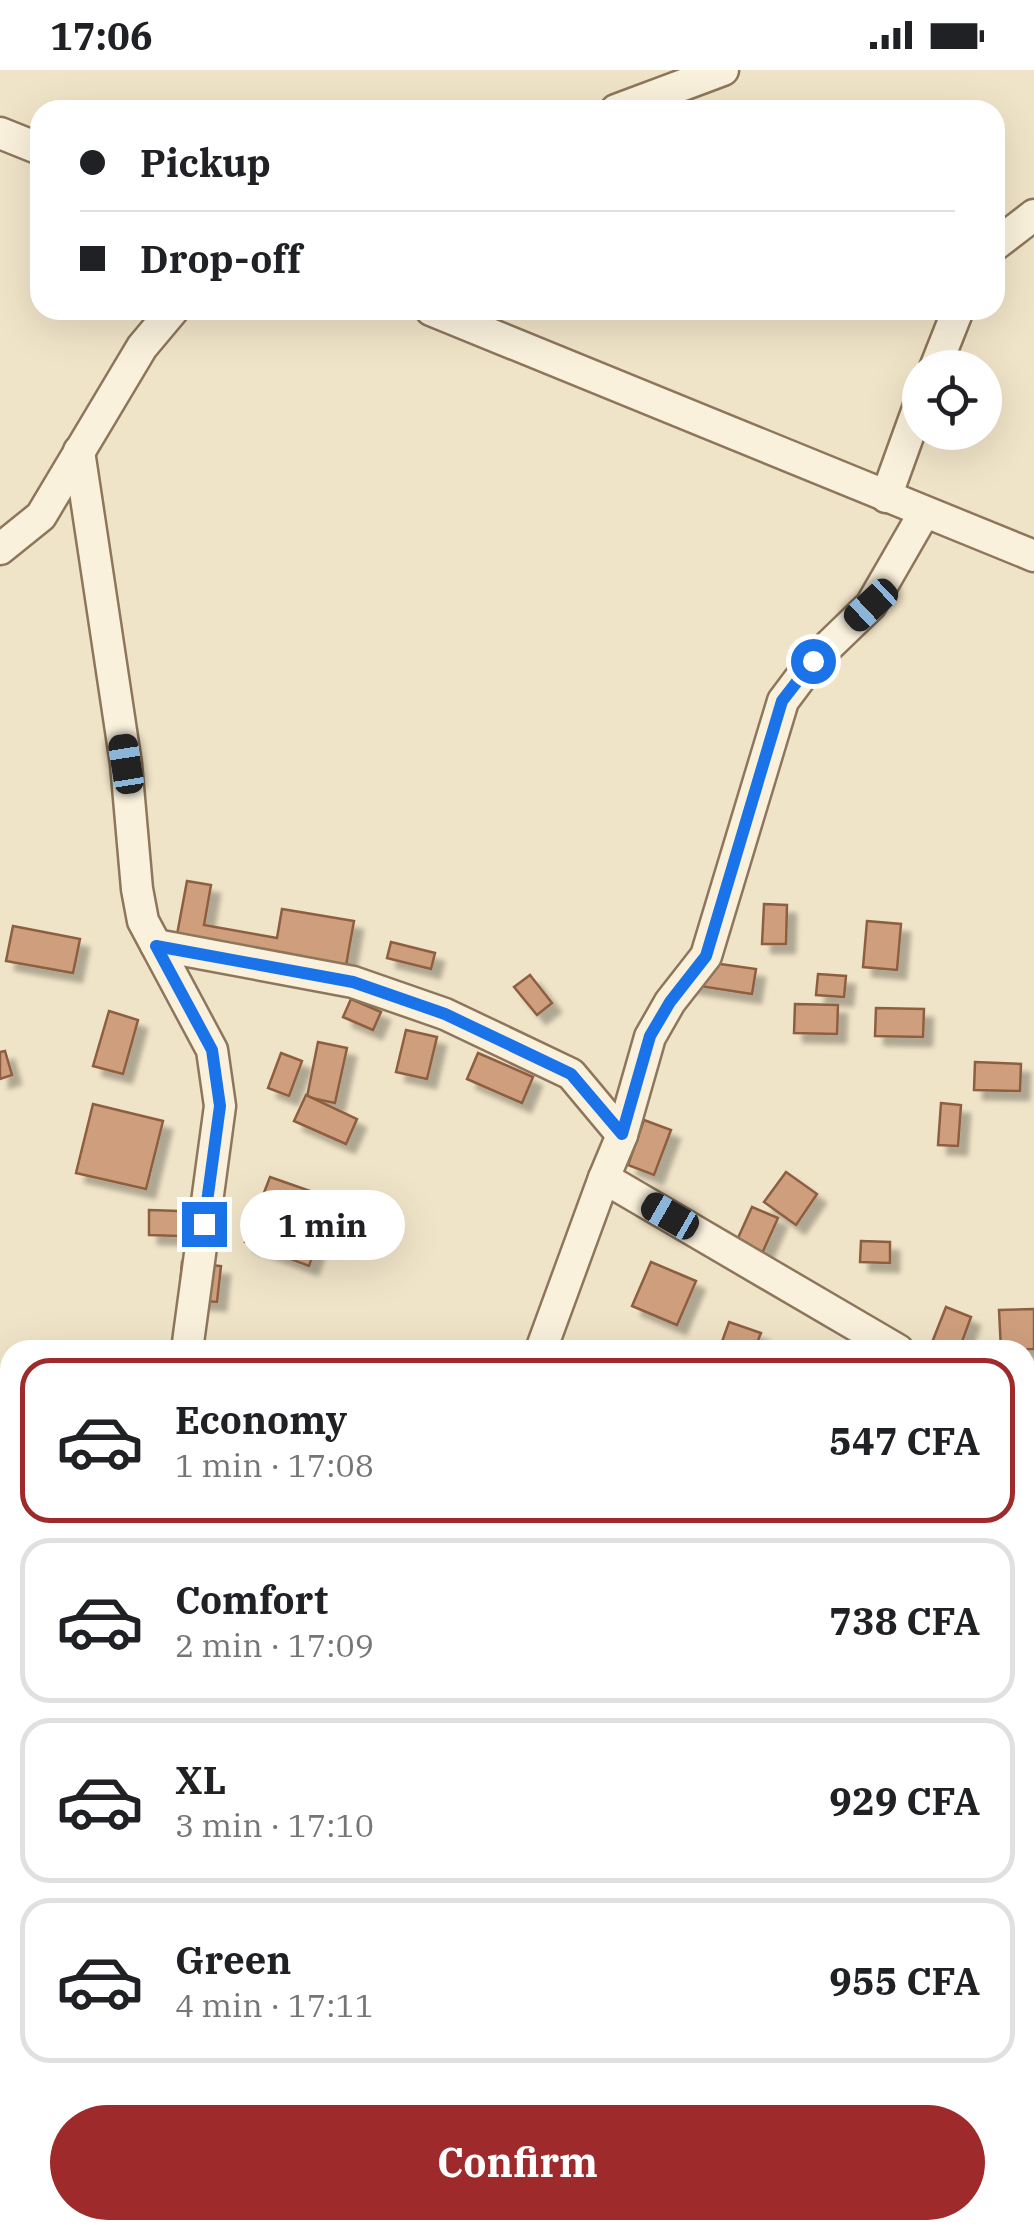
<!DOCTYPE html>
<meta charset="utf-8">
<style>
body{margin:0;font-family:"IBM Plex Serif",serif;background:#f2f2f2;color:#202124;height:100vh;display:flex;flex-direction:column;font-size:38px;white-space:nowrap}
*{box-sizing:border-box;margin:0}
p{font-size:32px;color:#757577}
.icon{flex:none;width:55px;height:55px;fill:none;stroke:currentColor;stroke-width:2;stroke-linecap:round;stroke-linejoin:round}
.map{position:relative;flex:1;overflow:hidden}
.details{position:absolute;left:0px;top:1270px;width:1035px;height:900px;display:flex;flex-direction:column;background:#fff;border-radius:30px 30px 0 0;box-shadow:0 10px 40px #0002}
.details>*{flex:none}
.hud{position:absolute;left:30px;top:30px;width:975px;height:220px;border-radius:30px;box-shadow:0 10px 40px #0002;display:grid;align-content:center;height:220px;padding:0 50px;background:#fff}
.controls{position:absolute;left:902px;top:280px;display:grid;gap:20px}
.controls a{display:grid;place-items:center;width:100px;height:100px;border-radius:50%;background:#fff;box-shadow:0 10px 40px #0002;font-size:50px}
.end{position:absolute;width:45px;height:45px;margin:-22px;border:12px solid #1a73e8;background:#fff;box-shadow:0 0 0 5px #fff}
.from{border-radius:50%}
.bubble{position:absolute;height:70px;border-radius:35px;background:#fff;box-shadow:0 10px 40px #0002;font-size:32px;font-weight:700;line-height:70px;text-align:center}
.car{position:absolute;width:30px;height:60px;margin:-30px -15px;border-radius:12px;box-shadow:0 0 8px 2px #0007;background:linear-gradient(#222 24%,#8ab4d8 0 40%,#222 0 76%,#8ab4d8 0 86%,#222 0)}
.hud b{display:flex;align-items:center;gap:35px;height:95px;font-size:38px}
.hud b+b{border-top:2px solid #e0e0e0}
.hud i{width:25px;height:25px;background:#202124}
ul{padding:18px 0 0;list-style:none}
li{display:flex;align-items:center;gap:30px;height:165px;margin:0 20px 15px;padding:0 30px;border:5px solid #e0e0e0;border-radius:30px}
li div{flex:1}
li b{display:block;font-size:38px}
li em{font-style:normal;font-weight:700}
li.active{border-color:#9e2a2b}
li>.icon{width:90px;height:90px;stroke-width:1.5}
.primary-button{display:flex;gap:20px;margin-top:auto;padding:20px 50px}
.primary-button a{flex:1;height:115px;border-radius:60px;background:#9e2a2b;color:#fff;font-size:40px;font-weight:700;line-height:115px;text-align:center}
.status{display:flex;justify-content:space-between;align-items:center;height:70px;padding:0 50px;background:#fff;direction:ltr}
.status svg{height:28px;fill:currentColor}
.map>svg:first-child{display:block}
</style>
<div class="status"><b>17:06</b><svg viewBox="0 0 49 12"><path d="M0 12V9h3v3zM5 12V6h3v6zM10 12V3h3v9zM15 12V0h3v12zM26 1h20v11H26zM47 4h2v5h-2z"/></svg></div>
<div class="map">
<svg width="1034" height="2170" viewBox="0 0 1034 2170">
<defs>
<filter id="shadow"><feDropShadow dx="9" dy="9" stdDeviation="2.5" flood-color="#0004"/></filter>
</defs>
<rect width="100%" height="100%" fill="#f0e4c8"/>
<g fill="#cf9f7d" stroke="#8d5f41" stroke-width="2.5" filter="url(#shadow)">
<path d="M187 811 211 815 204 855 277 868 282 839 354 851 345 901 176 870Z"/>
<path d="M764 834 787 835 786 874H762Z"/>
<path d="M867 851 901 854 897 900 863 897Z"/>
<path d="M13 856 80 869 73 903 6 891Z"/>
<path d="M391 872 435 883 431 899 387 888Z"/>
<path d="M692 890 756 899 752 924 687 914Z"/>
<path d="M818 904 846 906 844 927 816 925Z"/>
<path d="M530 905 552 933 537 945 514 917Z"/>
<path d="M351 929 381 942 373 960 343 947Z"/>
<path d="M795 934 838 935 837 964 794 963Z"/>
<path d="M876 938 924 939 923 967 875 966Z"/>
<path d="M109 941 138 950 123 1004 93 996Z"/>
<path d="M406 960 437 967 427 1009 396 1002Z"/>
<path d="M318 972 347 978 335 1033 307 1027Z"/>
<path d="M5 981 12 1005 0 1009V982Z"/>
<path d="M281 983 302 991 289 1026 268 1018Z"/>
<path d="M478 983 533 1007 522 1033 467 1009Z"/>
<path d="M975 992 1021 994 1020 1021 974 1020Z"/>
<path d="M306 1025 357 1049 346 1074 294 1051Z"/>
<path d="M941 1033 961 1035 958 1076 938 1075Z"/>
<path d="M93 1034 163 1051 146 1119 76 1103Z"/>
<path d="M644 1050 671 1060 654 1105 628 1095Z"/>
<path d="M786 1102 817 1124 796 1155 764 1132Z"/>
<path d="M270 1107 333 1129 309 1196 245 1172Z"/>
<path d="M752 1137 778 1148 759 1190 733 1179Z"/>
<path d="M149 1140 179 1141V1166L149 1165Z"/>
<path d="M346 1143 374 1149 368 1172 340 1166Z"/>
<path d="M861 1171 890 1172V1193L860 1192Z"/>
<path d="M182 1192 221 1196 217 1232 179 1229Z"/>
<path d="M651 1192 696 1211 677 1255 632 1236Z"/>
<path d="M946 1237 971 1247 959 1280H929Z"/>
<path d="M1034 1239V1279L1001 1280 999 1240Z"/>
<path d="M729 1252 761 1263 754 1280H719Z"/>
<path d="M1032 1346H1034V1384H1029Z"/>
<path d="M1025 1404 1034 1406V1442L1025 1440Z"/>
<path d="M1032 1576H1034V1623H1031Z"/>
<path d="M1025 2135 1033 2136 1027 2170H973L974 2160H1025Z"/>
<path d="M524 2160H558L536 2170H529Z"/>
</g>
<g fill="none" stroke-linecap="round" stroke-linejoin="round">
<g stroke="#8d765c" stroke-width="35">
<g id="street">
<path d="M616 40 723 0"/>
<path d="M0 63 40 79"/>
<path d="M995 175 1034 145"/>
<path d="M431 240 1034 486"/>
<path d="M935 298 958 240"/>
<path d="M79 381 126 694 137 819 143 851 212 980 220 1036 187 1280"/>
<path d="M886 427 920 333"/>
<path d="M0 479 41 446 142 277 173 240"/>
<path d="M156 875 353 912 445 944 571 1004 622 1065"/>
<path d="M541 1280 604 1108"/>
<path d="M898 1280 604 1108 622 1065 650 967 670 932 706 886 783 631 813 591 871 535 924 443"/>
<path d="M0 1598 10 1606"/>
<path d="M1025 1970 1034 1972"/>
<path d="M204 2170 206 2160"/>
<path d="M385 2170 386 2160"/>
</g>
</g>
<use href="#street" stroke="#faf1dc" stroke-width="30"/>
</g>
<g fill="none" stroke-linecap="round" stroke-linejoin="round">
<path stroke="#1a73e8" stroke-width="12" d="M204 1154 220 1036 212 980 156 876 353 912 445 944 571 1004 622 1064 650 966 670 932 706 886 782 631 813 591"/>
</g>
</svg>
<div class="controls">
<a><svg class="icon" aria-label="locate" viewBox="0 0 24 24"><circle cx="12" cy="12" r="6"/><path d="M12 2v4M12 18v4M2 12h4M18 12h4"/></svg></a>
</div>
<i class="end from" style="left:813px;top:591px"></i>
<i class="end" style="left:204px;top:1154px"></i>
<div class="bubble" style="left:240px;top:1120px;width:165px">1 min</div>
<i class="car" style="left:871px;top:535px;rotate:227deg"></i>
<i class="car" style="left:126px;top:694px;rotate:351deg"></i>
<i class="car" style="left:670px;top:1146px;rotate:300deg"></i>
<div class="hud">
<b><i class="from"></i>Pickup</b>
<b><i></i>Drop-off</b>
</div>
<section class="details">
<ul>
<li class="active"><svg class="icon" aria-label="car" viewBox="0 0 24 24"><path d="M5 17H2v-5l4-1 3-4h7l3 4 3 1v5h-3M9 17h6M6 11h13"/><circle cx="7" cy="17" r="2"/><circle cx="17" cy="17" r="2"/></svg><div><b>Economy</b><p>1 min · 17:08</p></div><em>547 CFA</em></li>
<li><svg class="icon" aria-label="car" viewBox="0 0 24 24"><path d="M5 17H2v-5l4-1 3-4h7l3 4 3 1v5h-3M9 17h6M6 11h13"/><circle cx="7" cy="17" r="2"/><circle cx="17" cy="17" r="2"/></svg><div><b>Comfort</b><p>2 min · 17:09</p></div><em>738 CFA</em></li>
<li><svg class="icon" aria-label="car" viewBox="0 0 24 24"><path d="M5 17H2v-5l4-1 3-4h7l3 4 3 1v5h-3M9 17h6M6 11h13"/><circle cx="7" cy="17" r="2"/><circle cx="17" cy="17" r="2"/></svg><div><b>XL</b><p>3 min · 17:10</p></div><em>929 CFA</em></li>
<li><svg class="icon" aria-label="car" viewBox="0 0 24 24"><path d="M5 17H2v-5l4-1 3-4h7l3 4 3 1v5h-3M9 17h6M6 11h13"/><circle cx="7" cy="17" r="2"/><circle cx="17" cy="17" r="2"/></svg><div><b>Green</b><p>4 min · 17:11</p></div><em>955 CFA</em></li>
</ul>
<div class="primary-button"><a>Confirm</a></div>
</section>
</div>
